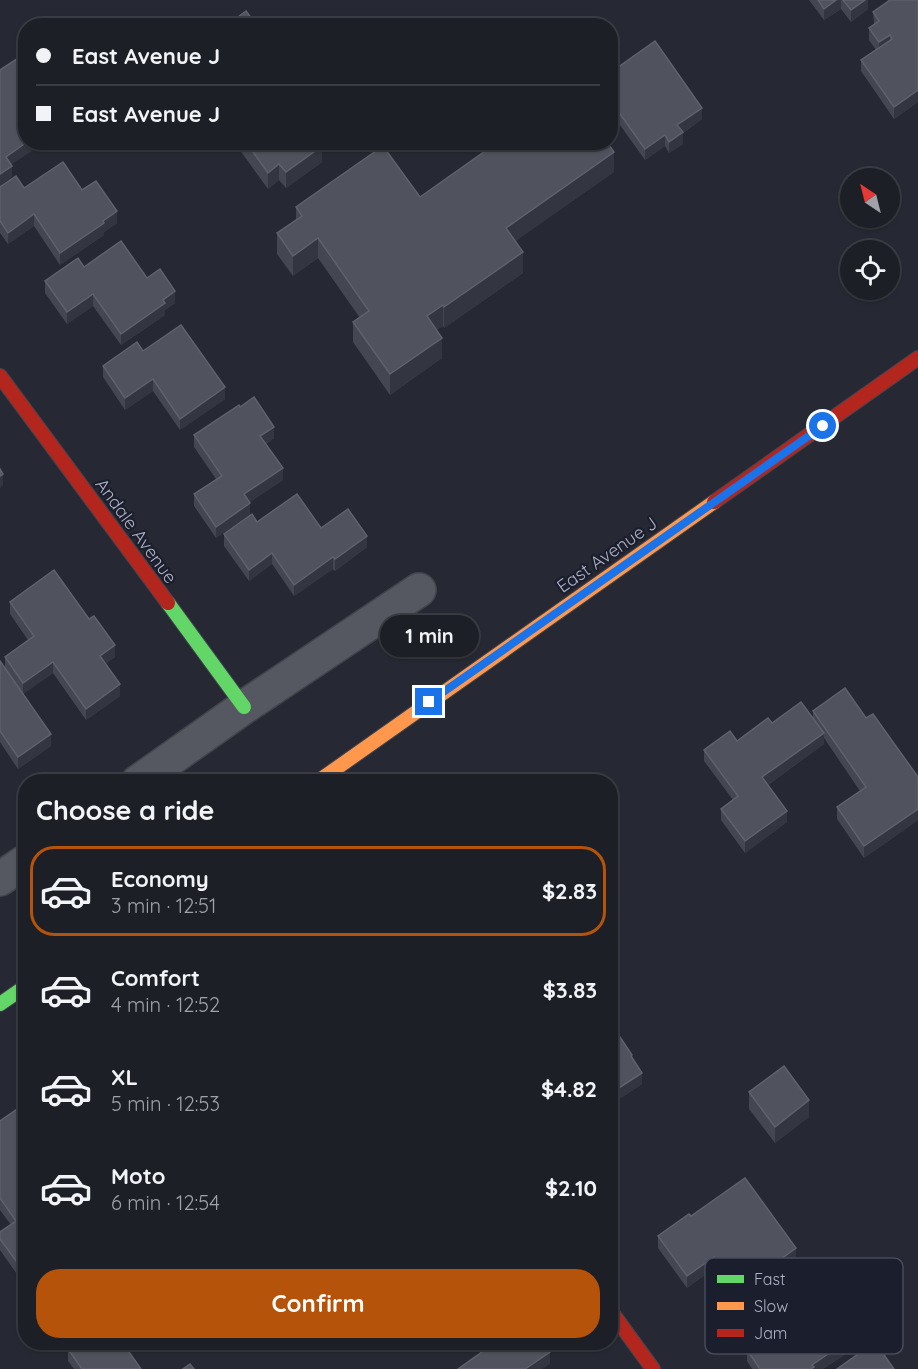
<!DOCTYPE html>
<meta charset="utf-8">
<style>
body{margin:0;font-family:Quicksand,sans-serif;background:#25272e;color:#f1f3f6;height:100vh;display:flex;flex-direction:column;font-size:22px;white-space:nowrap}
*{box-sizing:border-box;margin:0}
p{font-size:20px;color:#a0a2a7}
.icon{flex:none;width:33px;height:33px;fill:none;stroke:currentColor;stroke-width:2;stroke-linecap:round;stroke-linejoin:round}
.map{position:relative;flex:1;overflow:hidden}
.side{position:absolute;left:18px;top:774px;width:600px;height:576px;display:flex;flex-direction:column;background:#1c1f26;border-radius:24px;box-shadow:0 2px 4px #0004,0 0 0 2px #3a3d43}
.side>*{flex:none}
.guide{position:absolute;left:18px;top:18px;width:600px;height:132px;border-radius:24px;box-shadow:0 2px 4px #0004,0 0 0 2px #3a3d43;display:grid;align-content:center;height:132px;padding:0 18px;background:#1c1f26}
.needle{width:39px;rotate:325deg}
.buttons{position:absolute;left:840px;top:168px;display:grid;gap:12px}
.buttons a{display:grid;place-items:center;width:60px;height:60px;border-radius:50%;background:#1c1f26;box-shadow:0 2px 4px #0004,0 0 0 2px #3a3d43;font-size:30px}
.end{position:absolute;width:27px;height:27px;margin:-14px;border:8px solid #1a73e8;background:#fff;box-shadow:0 0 0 3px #fff}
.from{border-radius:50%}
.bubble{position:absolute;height:42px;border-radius:21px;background:#1c1f26;box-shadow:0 2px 4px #0004,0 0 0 2px #3a3d43;font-size:20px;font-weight:700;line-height:42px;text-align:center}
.guide b{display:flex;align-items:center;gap:21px;height:57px;font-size:22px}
.guide b+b{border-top:2px solid #3a3d43}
.guide i{width:15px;height:15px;background:#f1f3f6}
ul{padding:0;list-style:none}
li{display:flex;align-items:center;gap:18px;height:90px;margin:0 12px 9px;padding:0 6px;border:3px solid transparent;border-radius:24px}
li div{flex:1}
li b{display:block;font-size:22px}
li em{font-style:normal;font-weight:700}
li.selected{border-color:#b45309}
li>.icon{width:54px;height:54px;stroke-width:1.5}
h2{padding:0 18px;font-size:27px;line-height:72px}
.primary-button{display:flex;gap:12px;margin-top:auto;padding:12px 18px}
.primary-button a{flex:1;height:69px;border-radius:24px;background:#b45309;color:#fff;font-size:24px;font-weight:700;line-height:69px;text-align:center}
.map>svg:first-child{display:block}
</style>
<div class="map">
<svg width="918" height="1369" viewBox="0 0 918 1369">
<rect width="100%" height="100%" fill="#262933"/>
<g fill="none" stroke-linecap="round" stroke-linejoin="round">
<g stroke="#42444c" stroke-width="36">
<g id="street">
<path d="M138 782 244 707 419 590"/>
<path d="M0 879 26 861"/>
</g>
</g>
<g stroke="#434650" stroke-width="16">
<g id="fast">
<path d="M168 603 244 707"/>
<path d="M0 1004 26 986"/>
</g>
</g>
<g stroke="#434650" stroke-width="16">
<path id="slow" d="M317 782 714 502"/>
</g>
<g stroke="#434650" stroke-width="16">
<g id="jam">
<path d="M0 376 168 603"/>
<path d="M714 502 918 358"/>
<path d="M610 1310 653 1369"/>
</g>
</g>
<use href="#street" stroke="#565861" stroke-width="33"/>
<use href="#fast" stroke="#63d668" stroke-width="14"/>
<use href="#slow" stroke="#ff974d" stroke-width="14"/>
<use href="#jam" stroke="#b3261e" stroke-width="14"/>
</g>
<g fill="#444751">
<path d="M809 0H868V9L851 22 841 9 824 20Z"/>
<path d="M918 0V102L894 119 861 71V60L876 50 869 40V28L874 24 873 12Z"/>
<path d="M610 73 702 119 683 133V144L669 153 665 146 645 160 610 111Z"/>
<path d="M234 142H331V144L322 150V162L286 188 279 180 268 189Z"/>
<path d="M614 172 515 241 523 273 444 328 443 326 436 330 442 358 390 395 353 342V322L360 318 318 258 293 276 277 254V233L296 220V207L420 197Z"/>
<path d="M0 187 82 190 117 223 104 232V235L60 265 34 226 8 244 0 233Z"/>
<path d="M84 267 147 278 175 303 165 310V315L121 345 93 306 67 324 45 293V281Z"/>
<path d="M143 351 225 399 180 430 153 391 125 410 103 377V366Z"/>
<path d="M240 407 274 438 266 444 283 480 250 502V514L216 538 194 506V494L216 479 194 447V435Z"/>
<path d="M257 522 321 528 367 547 335 571 333 569 294 596 272 564 249 581 224 546V534Z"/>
<path d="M10 602 115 657 105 664 120 696 86 720 53 673 23 694 51 746 18 769 0 742V662L5 668V657L28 640 10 614Z"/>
<path d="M813 711 866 718 918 777V820L864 858 837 819V807L860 791 824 738V744L768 785 787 822 745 853 721 820V809L733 800 704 761V750L737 741 772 723 813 717Z"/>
<path d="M610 1028 632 1058 642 1084 619 1099 610 1087Z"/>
<path d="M749 1092 809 1117 775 1143 749 1109Z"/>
<path d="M26 1103 19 1277 0 1250V1232L11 1225 0 1210V1121Z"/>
<path d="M691 1216 796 1260 752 1291 751 1289 736 1300 714 1268 687 1288 658 1248V1236Z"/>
<path d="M836 1293 879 1327 862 1340V1343L823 1369H752L747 1361V1350L769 1334 754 1311V1299Z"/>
<path d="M68 1349 130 1353 141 1369H74L68 1361Z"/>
</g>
<g fill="#333640">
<path d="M836 0H841V9L824 20V9Z"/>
<path d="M865 0H868V9L851 22V10Z"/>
<path d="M890 35V47L879 54V42Z"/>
<path d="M918 90V102L894 119V107Z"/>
<path d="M702 108V119L683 133V144L669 153V142L677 125Z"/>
<path d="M665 135V146L645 160V149Z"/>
<path d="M27 142 44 143 6 168V157Z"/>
<path d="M317 142H331V144L322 150V162L286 188V172Z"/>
<path d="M614 152V172L506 248V228Z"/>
<path d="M279 164V180L268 189V173Z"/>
<path d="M12 166V177L0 186V174Z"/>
<path d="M117 211V223L104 232V235L60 265V253Z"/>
<path d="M34 214V226L8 244V233Z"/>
<path d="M318 238V258L293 276V256Z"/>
<path d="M523 252V273L444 328V307Z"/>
<path d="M175 291V303L165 310V315L121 345V334L163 300Z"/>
<path d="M93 294V306L67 324V312Z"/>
<path d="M443 305V326L427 337V316Z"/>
<path d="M442 338V358L390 395V374Z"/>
<path d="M153 379V391L125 410V398Z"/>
<path d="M225 387V399L180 430V419Z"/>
<path d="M274 427V438L260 447V436Z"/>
<path d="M283 468V480L244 506V494Z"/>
<path d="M3 474V485L0 488V476Z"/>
<path d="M250 503V514L216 538V527Z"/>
<path d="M367 536V547L335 571V559Z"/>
<path d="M272 553V564L249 581V570Z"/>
<path d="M333 557V569L294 596V585Z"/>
<path d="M115 645V657L100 668V656Z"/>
<path d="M53 662V673L23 694V683Z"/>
<path d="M120 684V696L86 720V709Z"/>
<path d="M824 733V744L762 789V777Z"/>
<path d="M51 734V746L18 769V757Z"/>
<path d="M918 809V820L864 858V846Z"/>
<path d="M787 811V822L745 853V841Z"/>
<path d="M642 1073V1084L619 1099V1088Z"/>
<path d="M809 1100V1117L775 1143V1127Z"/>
<path d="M796 1248V1260L752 1291V1280Z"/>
<path d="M714 1257V1268L687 1288V1276Z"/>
<path d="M26 1260V1272L19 1277V1265Z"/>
<path d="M751 1278V1289L736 1300V1288Z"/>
<path d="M879 1316V1327L862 1340V1343L823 1369H811L812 1365Z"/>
<path d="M128 1342H145L124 1357V1345Z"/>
<path d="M550 1352V1364L542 1369H525Z"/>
</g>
<g fill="#50535d" stroke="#5e626e" stroke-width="1.5">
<path d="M818 0H836L824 9Z"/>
<path d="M843 0H865L851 10Z"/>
<path d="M890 0H918V90L894 107 861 60 892 39 890 35 879 42 869 28 879 21 873 12Z"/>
<path d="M246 11 257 26H226Z"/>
<path d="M655 41 702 108 677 125 683 132 669 142 665 135 645 149 610 100V73Z"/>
<path d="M26 53V142H27L6 157 12 166 0 174V70Z"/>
<path d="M246 142H320L322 146 286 172 279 164 268 173Z"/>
<path d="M498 142H607L614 152 506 228 523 252 444 307 443 305 427 316 442 338 390 374 353 322 369 311 318 238 293 256 277 233 302 216 296 207 383 146 420 197Z"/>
<path d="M63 162 82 190 96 181 117 211 103 221 104 223 60 253 34 214 8 233 0 221V187L16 176 24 188Z"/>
<path d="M121 241 147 278 160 269 175 291 163 300 165 303 121 334 93 294 67 312 45 281 78 258 84 267Z"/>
<path d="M181 325 225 387 180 419 153 379 125 398 103 366 137 342 143 351Z"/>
<path d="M254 397 274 427 260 436 283 468 244 494 250 503 216 527 194 494 222 476 194 435 239 405 240 407Z"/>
<path d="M0 469 3 474 0 476Z"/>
<path d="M297 494 321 528 348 509 367 536 335 559 333 557 294 585 272 553 249 570 224 534 252 514 257 522Z"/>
<path d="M54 570 89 619 94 616 115 645 100 656 120 684 86 709 53 662 23 683 5 657 34 636 10 602Z"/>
<path d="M0 661 51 734 18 757 0 731Z"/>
<path d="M845 688 866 718 873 714 918 777V809L864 846 837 807 866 787 813 711Z"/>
<path d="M801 702 824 733 762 777 787 811 745 841 721 809 738 796 704 750 730 731 737 741 768 718 772 723Z"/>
<path d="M610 1028 611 1030 614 1028 632 1055 631 1056 642 1073 619 1088 610 1075Z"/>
<path d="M784 1066 809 1100 775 1127 749 1092Z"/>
<path d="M26 1103V1260L19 1265 0 1239V1232L16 1221 0 1198V1121Z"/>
<path d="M745 1178 796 1248 752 1280 751 1278 736 1288 714 1257 687 1276 658 1236 689 1214 691 1216Z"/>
<path d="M813 1259 836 1293 855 1280 879 1316 860 1329 862 1331 812 1365 814 1367 811 1369H760L747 1350 775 1330 754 1299Z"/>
<path d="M78 1342H128L124 1345 141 1369H82L68 1349Z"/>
<path d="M496 1342H543L550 1352 525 1369H458Z"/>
<path d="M875 1342 894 1369H837Z"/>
<path d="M190 1364 194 1369H183Z"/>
</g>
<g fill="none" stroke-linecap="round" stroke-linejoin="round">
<path stroke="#1a73e8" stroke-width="8" d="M429 702 823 426"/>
</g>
<g text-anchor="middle" stroke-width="4.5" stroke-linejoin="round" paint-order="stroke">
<g font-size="18" fill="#afb3c5" stroke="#1a1e2d">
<text transform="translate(136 531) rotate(54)" y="6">Andale Avenue</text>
<text transform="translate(607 555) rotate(-35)" y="6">East Avenue J</text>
</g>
</g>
<rect x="705" y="1258" width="198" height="96" rx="9" fill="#1a1e2d" stroke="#474b5b" stroke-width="1.5"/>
<rect x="717" y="1275" width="27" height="8" fill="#63d668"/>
<rect x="717" y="1302" width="27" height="8" fill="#ff974d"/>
<rect x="717" y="1329" width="27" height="8" fill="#b3261e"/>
<g font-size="16" fill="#afb3c5">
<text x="754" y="1285">Fast</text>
<text x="754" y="1312">Slow</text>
<text x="754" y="1339">Jam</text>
</g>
</svg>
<div class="buttons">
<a><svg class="needle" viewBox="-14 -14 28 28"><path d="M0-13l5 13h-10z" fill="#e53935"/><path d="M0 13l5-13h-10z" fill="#a0a2a7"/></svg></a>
<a><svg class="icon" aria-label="locate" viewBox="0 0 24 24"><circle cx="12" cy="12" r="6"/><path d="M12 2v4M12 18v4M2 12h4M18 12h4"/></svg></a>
</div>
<i class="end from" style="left:823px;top:426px"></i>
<i class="end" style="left:429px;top:702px"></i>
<div class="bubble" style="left:380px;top:615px;width:99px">1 min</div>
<div class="guide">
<b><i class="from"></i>East Avenue J</b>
<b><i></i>East Avenue J</b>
</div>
<section class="side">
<h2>Choose a ride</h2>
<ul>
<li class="selected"><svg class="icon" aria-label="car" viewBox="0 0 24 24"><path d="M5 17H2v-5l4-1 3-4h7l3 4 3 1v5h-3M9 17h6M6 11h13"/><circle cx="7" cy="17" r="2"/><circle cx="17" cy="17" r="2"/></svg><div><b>Economy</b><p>3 min · 12:51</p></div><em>$2.83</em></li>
<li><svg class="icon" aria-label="car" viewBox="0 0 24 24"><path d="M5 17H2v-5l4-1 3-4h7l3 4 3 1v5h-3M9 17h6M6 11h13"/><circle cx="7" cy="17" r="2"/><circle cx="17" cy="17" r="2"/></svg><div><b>Comfort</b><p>4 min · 12:52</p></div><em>$3.83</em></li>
<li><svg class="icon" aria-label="car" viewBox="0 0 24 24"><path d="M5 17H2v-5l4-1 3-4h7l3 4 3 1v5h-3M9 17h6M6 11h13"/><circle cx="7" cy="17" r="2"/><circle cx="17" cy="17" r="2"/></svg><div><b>XL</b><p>5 min · 12:53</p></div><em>$4.82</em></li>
<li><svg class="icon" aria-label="car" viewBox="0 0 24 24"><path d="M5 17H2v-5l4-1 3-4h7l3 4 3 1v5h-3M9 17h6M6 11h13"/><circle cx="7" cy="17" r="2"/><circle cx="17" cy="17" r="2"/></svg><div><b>Moto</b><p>6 min · 12:54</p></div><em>$2.10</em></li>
</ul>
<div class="primary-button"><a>Confirm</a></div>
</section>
</div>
